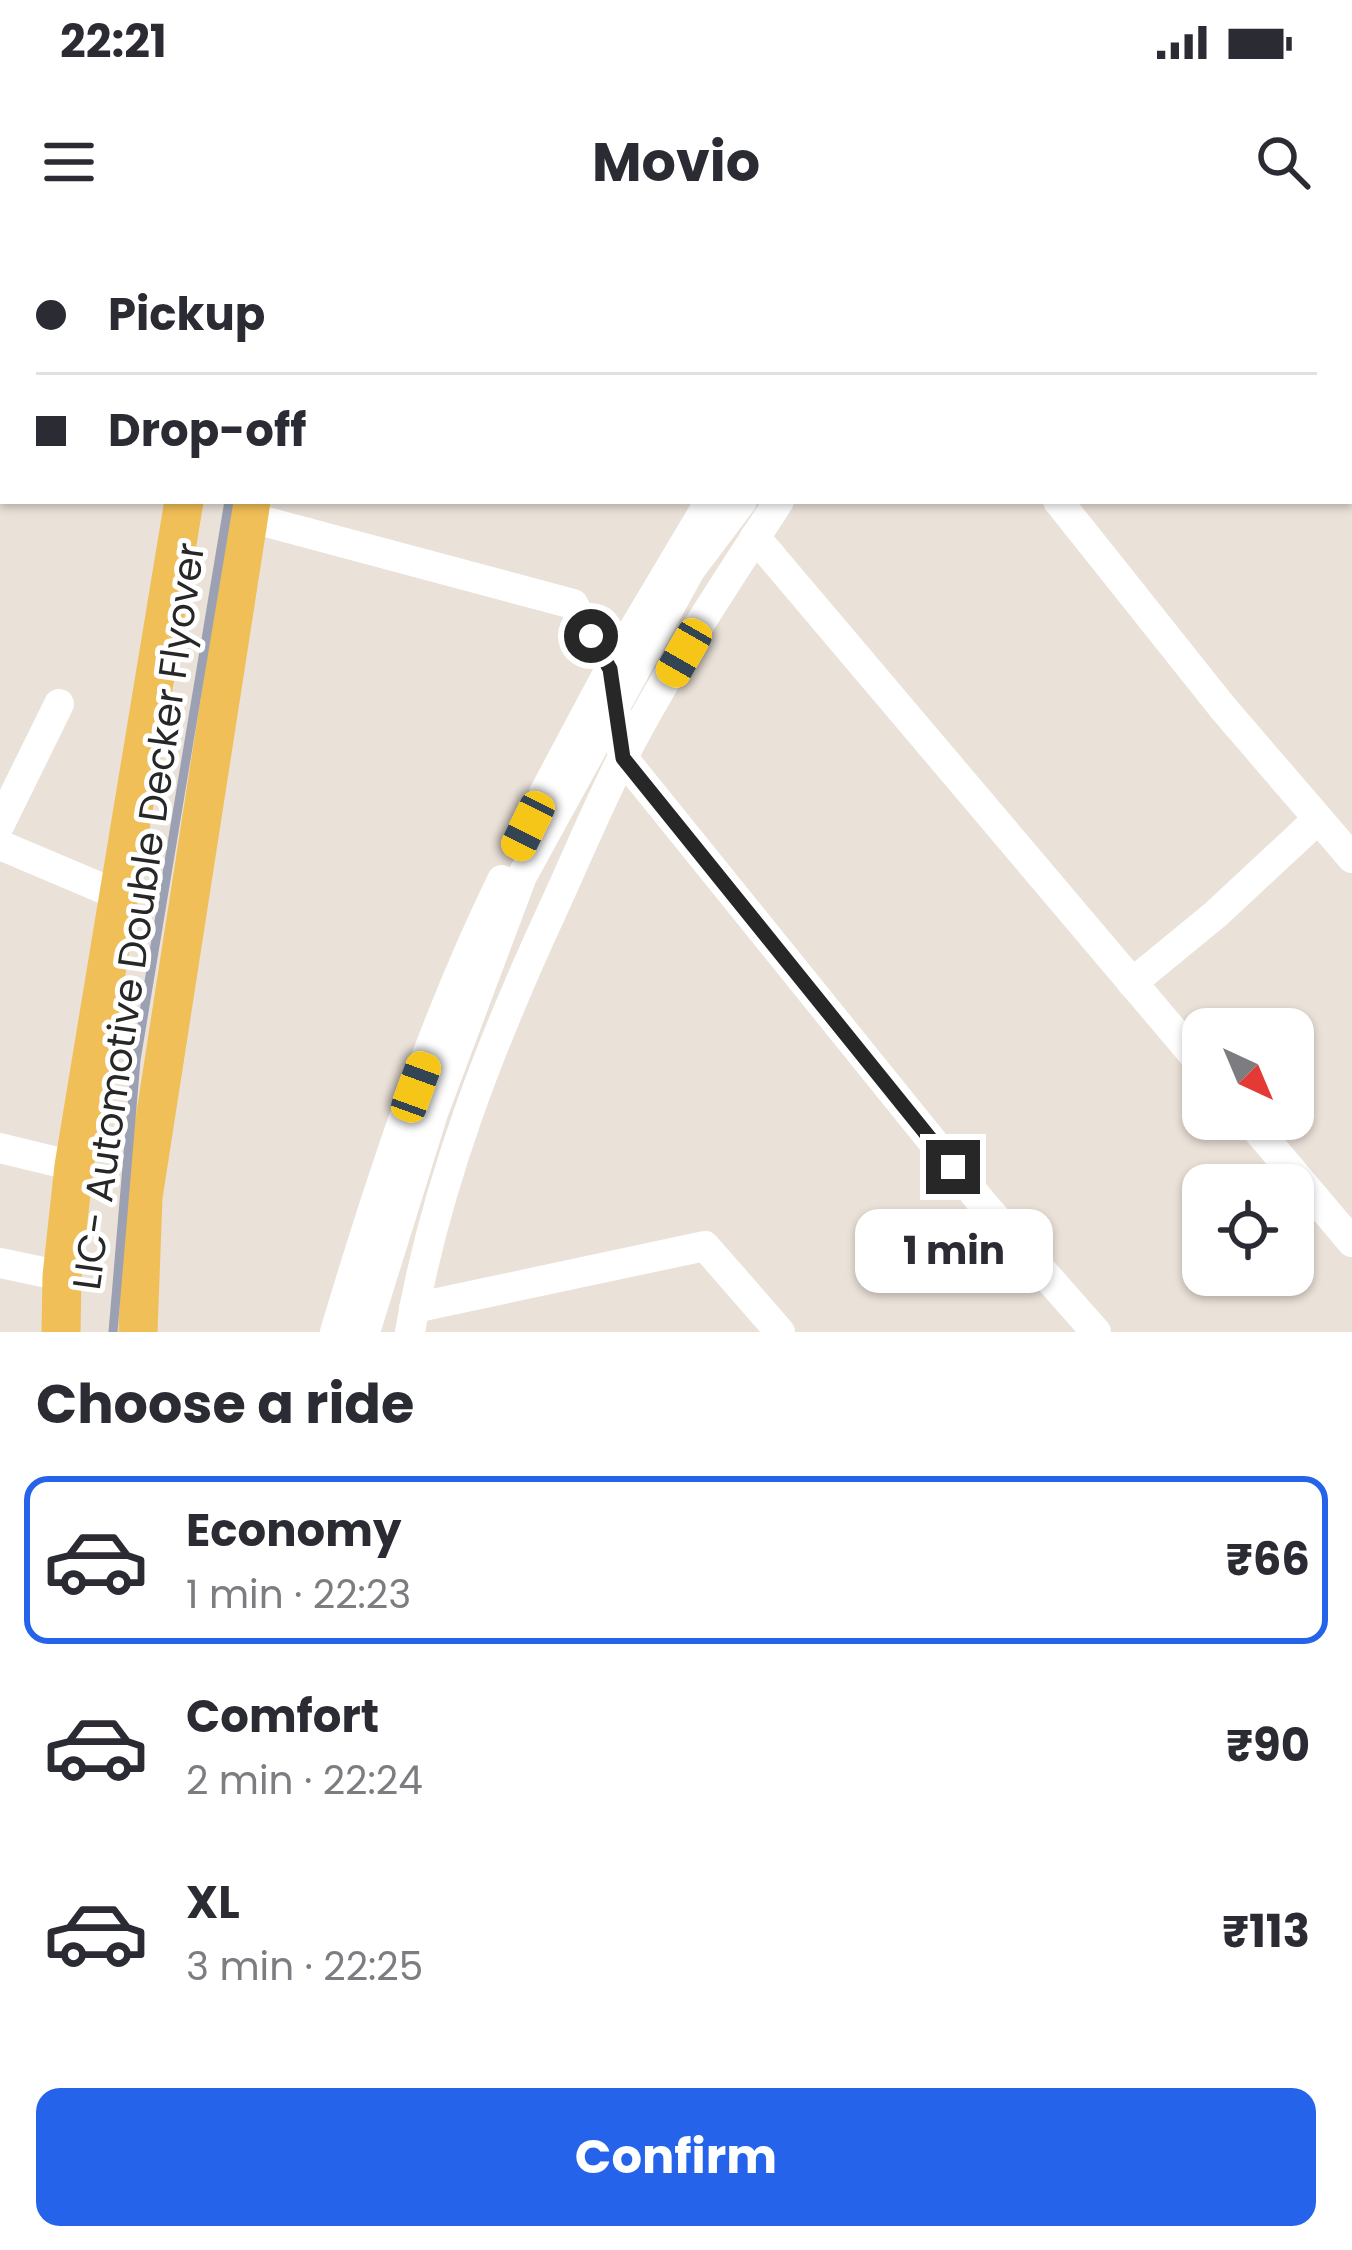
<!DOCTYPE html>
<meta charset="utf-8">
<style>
body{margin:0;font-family:Poppins,sans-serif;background:#f2f2f3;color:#2b2b33;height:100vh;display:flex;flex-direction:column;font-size:45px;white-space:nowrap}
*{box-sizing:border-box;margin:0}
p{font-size:39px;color:#7c7c81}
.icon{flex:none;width:66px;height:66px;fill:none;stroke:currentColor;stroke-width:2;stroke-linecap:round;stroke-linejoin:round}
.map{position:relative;height:1092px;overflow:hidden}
.panel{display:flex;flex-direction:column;background:#fff;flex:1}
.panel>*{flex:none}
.top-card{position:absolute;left:0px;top:0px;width:1353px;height:264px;box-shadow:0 3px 9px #0004;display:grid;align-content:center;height:264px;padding:0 36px;background:#fff}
.needle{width:78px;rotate:136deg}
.tools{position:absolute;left:1182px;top:768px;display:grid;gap:24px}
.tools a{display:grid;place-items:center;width:132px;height:132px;border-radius:24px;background:#fff;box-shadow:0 3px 9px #0004;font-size:60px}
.end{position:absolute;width:54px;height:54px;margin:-27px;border:15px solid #272727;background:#fff;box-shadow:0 0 0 6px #fff}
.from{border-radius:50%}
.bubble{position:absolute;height:84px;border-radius:24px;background:#fff;box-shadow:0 3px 9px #0004;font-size:39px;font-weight:700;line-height:84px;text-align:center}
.car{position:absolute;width:36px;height:72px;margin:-36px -18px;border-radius:15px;box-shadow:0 0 9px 3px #0007;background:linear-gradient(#f5c518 24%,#345 0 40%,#f5c518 0 76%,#345 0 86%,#f5c518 0)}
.top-card b{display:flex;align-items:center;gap:42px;height:114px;font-size:45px}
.top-card b+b{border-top:3px solid #e1e1e2}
.top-card i{width:30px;height:30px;background:#2b2b33}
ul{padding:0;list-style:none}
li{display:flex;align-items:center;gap:36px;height:168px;margin:0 24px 18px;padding:0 12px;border:6px solid transparent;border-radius:24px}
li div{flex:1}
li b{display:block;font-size:45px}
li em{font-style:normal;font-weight:700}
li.on{border-color:#2563eb}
li>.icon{width:108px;height:108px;stroke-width:1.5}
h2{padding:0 36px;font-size:54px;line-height:144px}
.primary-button{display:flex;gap:24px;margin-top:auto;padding:24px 36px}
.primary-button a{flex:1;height:138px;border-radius:24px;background:#2563eb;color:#fff;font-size:48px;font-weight:700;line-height:138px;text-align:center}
.status{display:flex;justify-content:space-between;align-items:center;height:84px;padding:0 60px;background:#fff;direction:ltr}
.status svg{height:33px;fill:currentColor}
header{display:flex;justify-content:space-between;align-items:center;height:156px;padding:0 36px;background:#fff;font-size:54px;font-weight:700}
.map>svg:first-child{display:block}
</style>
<div class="status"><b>22:21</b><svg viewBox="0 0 49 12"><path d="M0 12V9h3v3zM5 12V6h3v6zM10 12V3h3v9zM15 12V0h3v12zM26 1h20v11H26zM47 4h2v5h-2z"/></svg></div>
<header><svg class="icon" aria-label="menu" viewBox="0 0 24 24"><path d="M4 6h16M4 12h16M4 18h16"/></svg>Movio<svg class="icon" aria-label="search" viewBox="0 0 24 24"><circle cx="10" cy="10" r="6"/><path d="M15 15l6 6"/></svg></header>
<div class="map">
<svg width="1352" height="1092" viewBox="0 0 1352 1092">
<rect width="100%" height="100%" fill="#eae1d8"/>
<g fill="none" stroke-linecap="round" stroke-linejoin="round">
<g stroke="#fff" stroke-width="30">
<path d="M1181 0 1183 3"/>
<path d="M890 3 892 0"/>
<path d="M938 3 940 0"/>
<path d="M967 3 969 0"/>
<path d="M1350 198 1352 200"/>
<path d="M1058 261 1223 468 1352 618"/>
<path d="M248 277 573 364 610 429 623 518 983 964 1096 1092"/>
<path d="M755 297 1203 826"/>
<path d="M544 553 610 429 710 261"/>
<path d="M0 584 59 464"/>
<path d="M0 605 118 655"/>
<path d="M1132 743 1216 674 1318 579"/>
<path d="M1248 879 1352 1002"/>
<path d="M0 908 74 926"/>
<path d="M0 1023 62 1036"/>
<path d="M414 1068 705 1006 780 1092"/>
<path d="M335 1092C381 938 432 784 502 640"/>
<path d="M365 1092 433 873 522 636 690 330 742 261"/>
<path d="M410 1092C435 945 491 803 553 669 576 619 597 568 622 519 668 430 724 345 779 261"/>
</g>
<g stroke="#f0bf57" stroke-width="39">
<path d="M227 3 228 0"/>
<path d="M282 3 283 0"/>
<path d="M61 1092 62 1036 74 926 184 261"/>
<path d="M138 1092 143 957 251 261"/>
</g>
<g stroke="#9ba1b2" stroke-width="9">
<path d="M256 3V0"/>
<path d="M113 1092 136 820 229 261"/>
</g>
</g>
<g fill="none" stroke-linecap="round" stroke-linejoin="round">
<path stroke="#272727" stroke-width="15" d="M591 396 610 429 623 518 953 927"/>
</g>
<g text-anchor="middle" stroke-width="10" stroke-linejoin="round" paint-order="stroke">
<g font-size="39" fill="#272727" stroke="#fff">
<text transform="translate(138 676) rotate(-82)" y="14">LIC- Automotive Double Decker Flyover</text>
</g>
</g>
</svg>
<div class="tools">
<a><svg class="needle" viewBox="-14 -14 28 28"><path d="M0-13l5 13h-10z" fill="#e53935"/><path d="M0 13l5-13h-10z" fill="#7c7c81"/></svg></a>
<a><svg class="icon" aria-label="locate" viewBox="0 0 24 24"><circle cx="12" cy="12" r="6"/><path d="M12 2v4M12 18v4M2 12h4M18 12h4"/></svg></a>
</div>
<i class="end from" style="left:591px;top:396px"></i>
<i class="end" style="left:953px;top:927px"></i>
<div class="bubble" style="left:855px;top:969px;width:198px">1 min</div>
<i class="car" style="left:684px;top:413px;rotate:210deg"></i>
<i class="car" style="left:528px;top:586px;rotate:206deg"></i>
<i class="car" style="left:416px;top:847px;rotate:20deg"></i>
<div class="top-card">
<b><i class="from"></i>Pickup</b>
<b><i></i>Drop-off</b>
</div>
</div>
<section class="panel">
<h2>Choose a ride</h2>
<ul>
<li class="on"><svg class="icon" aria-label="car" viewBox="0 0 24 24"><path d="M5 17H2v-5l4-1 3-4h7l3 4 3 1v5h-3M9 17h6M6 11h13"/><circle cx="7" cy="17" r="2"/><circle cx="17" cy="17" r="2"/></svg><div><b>Economy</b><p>1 min · 22:23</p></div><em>₹66</em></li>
<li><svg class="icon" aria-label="car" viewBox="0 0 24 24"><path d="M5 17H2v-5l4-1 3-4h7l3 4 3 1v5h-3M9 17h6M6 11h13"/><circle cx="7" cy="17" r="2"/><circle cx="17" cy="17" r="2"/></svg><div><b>Comfort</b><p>2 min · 22:24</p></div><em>₹90</em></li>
<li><svg class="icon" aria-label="car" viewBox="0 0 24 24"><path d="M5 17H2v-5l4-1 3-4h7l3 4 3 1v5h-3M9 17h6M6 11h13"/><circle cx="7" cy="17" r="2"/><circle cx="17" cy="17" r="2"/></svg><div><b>XL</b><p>3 min · 22:25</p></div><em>₹113</em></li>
</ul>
<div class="primary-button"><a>Confirm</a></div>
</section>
